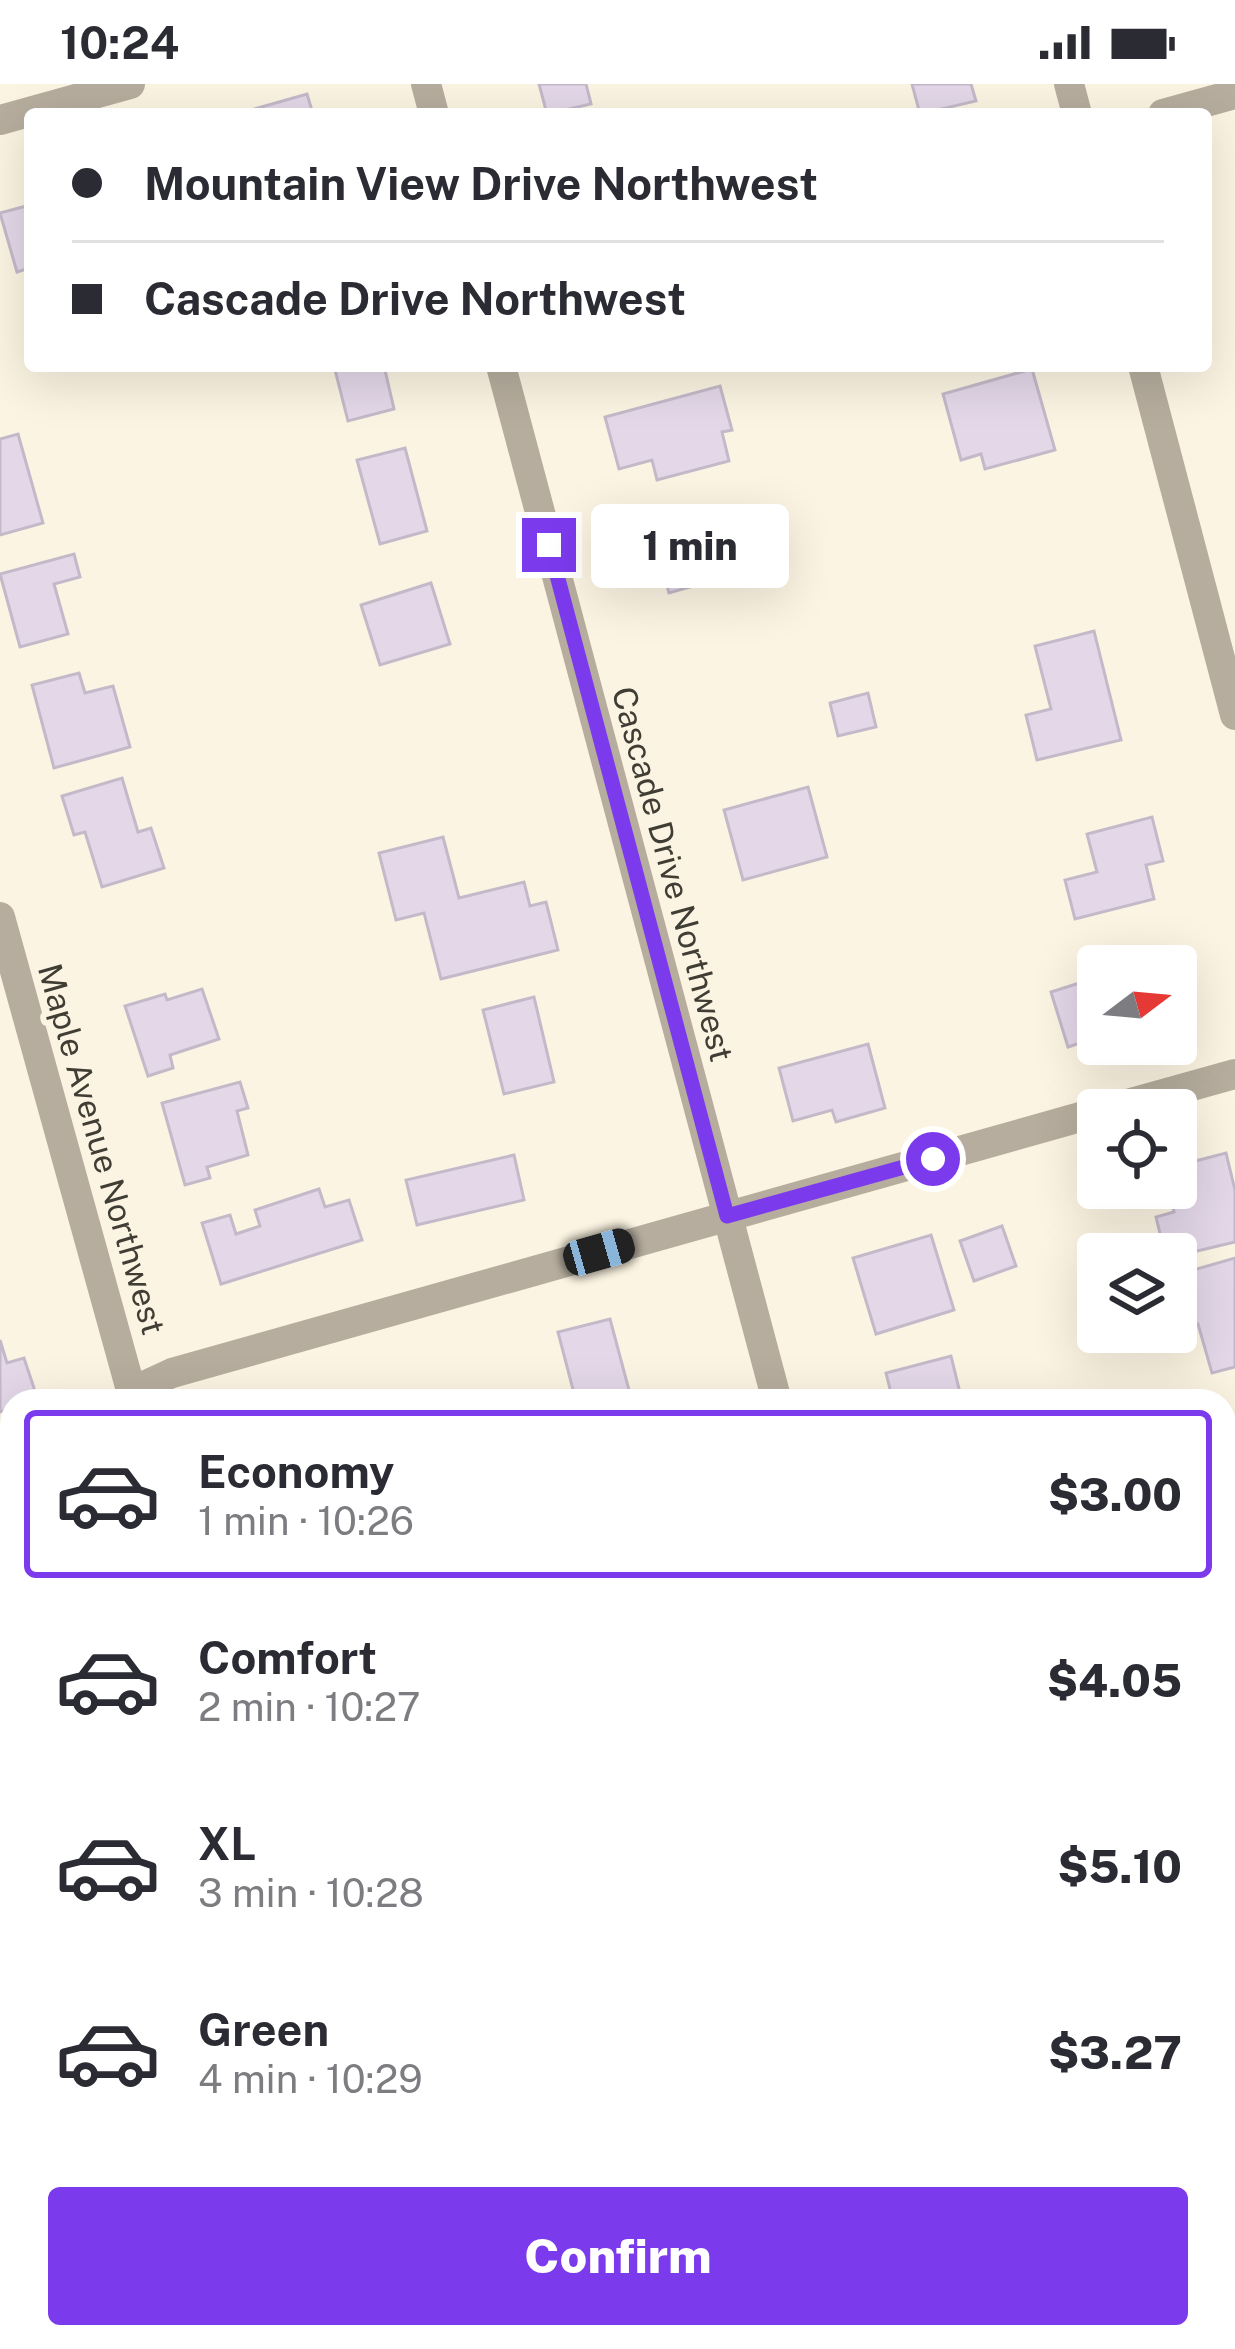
<!DOCTYPE html>
<meta charset="utf-8">
<style>
body{margin:0;font-family:"Public Sans",sans-serif;background:#f7f7f7;color:#2b2b33;height:100vh;display:flex;flex-direction:column;font-size:45px;white-space:nowrap}
*{box-sizing:border-box;margin:0}
p{font-size:39px;color:#7c7c81}
.icon{flex:none;width:66px;height:66px;fill:none;stroke:currentColor;stroke-width:2;stroke-linecap:round;stroke-linejoin:round}
.map{position:relative;flex:1;overflow:hidden}
.drawer{position:absolute;left:0px;top:1305px;width:1236px;height:960px;display:flex;flex-direction:column;background:#fff;border-radius:36px 36px 0 0;box-shadow:0 12px 48px #0002}
.drawer>*{flex:none}
.banner{position:absolute;left:24px;top:24px;width:1188px;height:264px;border-radius:12px;box-shadow:0 12px 48px #0002;display:grid;align-content:center;height:264px;padding:0 48px;background:#fff}
.needle{width:78px;rotate:74deg}
.fabs{position:absolute;left:1077px;top:861px;display:grid;gap:24px}
.fabs a{display:grid;place-items:center;width:120px;height:120px;border-radius:12px;background:#fff;box-shadow:0 12px 48px #0002;font-size:60px}
.end{position:absolute;width:54px;height:54px;margin:-27px;border:15px solid #7c3aed;background:#fff;box-shadow:0 0 0 6px #fff}
.from{border-radius:50%}
.bubble{position:absolute;height:84px;border-radius:12px;background:#fff;box-shadow:0 12px 48px #0002;font-size:39px;font-weight:800;line-height:84px;text-align:center}
.car{position:absolute;width:36px;height:72px;margin:-36px -18px;border-radius:15px;box-shadow:0 0 9px 3px #0007;background:linear-gradient(#222 24%,#8ab4d8 0 40%,#222 0 76%,#8ab4d8 0 86%,#222 0)}
.banner b{display:flex;align-items:center;gap:42px;height:114px;font-size:45px}
.banner b+b{border-top:3px solid #e1e1e2}
.banner i{width:30px;height:30px;background:#2b2b33}
ul{padding:21px 0 0;list-style:none}
li{display:flex;align-items:center;gap:36px;height:168px;margin:0 24px 18px;padding:0 24px;border:6px solid transparent;border-radius:12px}
li div{flex:1}
li b{display:block;font-size:45px}
li em{font-style:normal;font-weight:800}
li.current{border-color:#7c3aed}
li>.icon{width:108px;height:108px;stroke-width:1.5}
.button{display:flex;gap:24px;margin-top:auto;padding:24px 48px}
.button a{flex:1;height:138px;border-radius:12px;background:#7c3aed;color:#fff;font-size:48px;font-weight:800;line-height:138px;text-align:center}
.status{display:flex;justify-content:space-between;align-items:center;height:84px;padding:0 60px;background:#fff;direction:ltr}
.status svg{height:33px;fill:currentColor}
.map>svg:first-child{display:block}
</style>
<div class="status"><b>10:24</b><svg viewBox="0 0 49 12"><path d="M0 12V9h3v3zM5 12V6h3v6zM10 12V3h3v9zM15 12V0h3v12zM26 1h20v11H26zM47 4h2v5h-2z"/></svg></div>
<div class="map">
<svg width="1235" height="2265" viewBox="0 0 1235 2265">
<rect width="100%" height="100%" fill="#fcf4e2"/>
<path fill="#f3e8ce" d="M12 1390V2253H374L377 2265H0V1393Z"/>
<g fill="#e3d7e8" stroke="#c4b9c9" stroke-width="3">
<path d="M539 0H586L591 20 547 30Z"/>
<path d="M912 0H971L976 17 920 30Z"/>
<path d="M307 10 313 30H252L251 26Z"/>
<path d="M30 121V184L17 188 0 129Z"/>
<path d="M334 282H384L394 325 348 337Z"/>
<path d="M1032 285 1055 366 985 385 981 370 961 376 943 310Z"/>
<path d="M720 302 732 346 722 348 729 377 657 396 652 376 619 385 605 333Z"/>
<path d="M18 350 43 439 0 451V355Z"/>
<path d="M405 364 427 447 380 460 357 376Z"/>
<path d="M671 431 676 448 710 439 725 493 669 509 661 480 646 484 635 441Z"/>
<path d="M74 470 80 493 54 500 68 550 20 563 0 490Z"/>
<path d="M431 499 450 560 380 581 361 521Z"/>
<path d="M1094 547 1121 656 1037 676 1026 631 1051 625 1035 562Z"/>
<path d="M79 589 85 609 113 602 130 663 54 684 32 601Z"/>
<path d="M868 609 876 643 838 652 830 619Z"/>
<path d="M122 694 138 748 151 744 164 784 102 803 85 748 74 751 62 712Z"/>
<path d="M808 703 827 773 743 796 724 726Z"/>
<path d="M1152 733 1163 777 1146 781 1154 815 1075 835 1065 796 1097 788 1087 750Z"/>
<path d="M443 753 459 814 524 798 530 822 546 818 558 866 441 895 424 829 396 836 379 769Z"/>
<path d="M1176 886 1192 937 1176 942Z"/>
<path d="M1098 893V953L1068 963 1051 908Z"/>
<path d="M202 905 219 955 170 971 173 984 148 992 125 922 165 910 167 916Z"/>
<path d="M534 913 554 998 504 1010 483 926Z"/>
<path d="M868 960 885 1024 836 1038 832 1026 793 1037 779 984Z"/>
<path d="M240 998 248 1024 237 1027 248 1071 207 1083 210 1094 185 1101 162 1019Z"/>
<path d="M1226 1069 1235 1106V1158L1176 1172V1170H1165L1156 1133 1174 1128 1168 1104H1176V1082Z"/>
<path d="M514 1071 524 1116 417 1141 406 1096Z"/>
<path d="M319 1105 325 1123 349 1116 362 1156 221 1200 202 1139 230 1131 236 1150 260 1142 255 1126Z"/>
<path d="M1002 1142 1016 1182 974 1197 960 1157Z"/>
<path d="M931 1151 954 1226 876 1250 853 1174Z"/>
<path d="M1235 1174V1283L1212 1289 1198 1240 1186 1243 1176 1206V1191Z"/>
<path d="M610 1235 629 1306 576 1317 558 1248Z"/>
<path d="M0 1256 7 1279 24 1274 38 1316 12 1317V1324L0 1328Z"/>
<path d="M951 1272 962 1317H893L886 1289Z"/>
<path d="M12 1433V1603L0 1554V1436Z"/>
<path d="M0 1554 12 1603V1669L0 1620Z"/>
<path d="M1235 1727V1769L1224 1772V1730Z"/>
<path d="M12 1790V2054L0 2057V1793Z"/>
<path d="M1235 2103V2148L1224 2151V2106Z"/>
<path d="M0 2219 11 2265H0Z"/>
<path d="M569 2253H636L639 2265H553L571 2259Z"/>
<path d="M872 2253H917L921 2265H871L876 2263Z"/>
</g>
<g fill="none" stroke-linecap="round" stroke-linejoin="round">
<g stroke="#b6ad9e" stroke-width="30">
<path d="M426 0 434 30"/>
<path d="M1069 0 1077 30"/>
<path d="M1163 30 1235 10"/>
<path d="M0 36 130 0"/>
<path d="M501 282 777 1317"/>
<path d="M1143 282 1235 631"/>
<path d="M0 833 134 1317"/>
<path d="M1106 1026 1235 990"/>
<path d="M133 1307 172 1289 1098 1028"/>
<path d="M414 2253 418 2265"/>
<path d="M1030 2253 1033 2265"/>
</g>
</g>
<g fill="none" stroke-linecap="round" stroke-linejoin="round">
<path stroke="#7c3aed" stroke-width="15" d="M549 461 727 1132 933 1075"/>
</g>
<g text-anchor="middle" stroke-width="12" stroke-linejoin="round" paint-order="stroke">
<g font-size="33" fill="#403d35" stroke="#fcf4e2">
<text transform="translate(673 790) rotate(75)" y="12">Cascade Drive Northwest</text>
<text transform="translate(102 1065) rotate(74)" y="12">Maple Avenue Northwest</text>
</g>
</g>
</svg>
<div class="fabs">
<a><svg class="needle" viewBox="-14 -14 28 28"><path d="M0-13l5 13h-10z" fill="#e53935"/><path d="M0 13l5-13h-10z" fill="#7c7c81"/></svg></a>
<a><svg class="icon" aria-label="locate" viewBox="0 0 24 24"><circle cx="12" cy="12" r="6"/><path d="M12 2v4M12 18v4M2 12h4M18 12h4"/></svg></a>
<a><svg class="icon" aria-label="layers" viewBox="0 0 24 24"><path d="M12 4l9 5-9 5-9-5zM3 14l9 5 9-5"/></svg></a>
</div>
<i class="end from" style="left:933px;top:1075px"></i>
<i class="end" style="left:549px;top:461px"></i>
<div class="bubble" style="left:591px;top:420px;width:198px">1 min</div>
<i class="car" style="left:599px;top:1168px;rotate:74deg"></i>
<div class="banner">
<b><i class="from"></i>Mountain View Drive Northwest</b>
<b><i></i>Cascade Drive Northwest</b>
</div>
<section class="drawer">
<ul>
<li class="current"><svg class="icon" aria-label="car" viewBox="0 0 24 24"><path d="M5 17H2v-5l4-1 3-4h7l3 4 3 1v5h-3M9 17h6M6 11h13"/><circle cx="7" cy="17" r="2"/><circle cx="17" cy="17" r="2"/></svg><div><b>Economy</b><p>1 min · 10:26</p></div><em>$3.00</em></li>
<li><svg class="icon" aria-label="car" viewBox="0 0 24 24"><path d="M5 17H2v-5l4-1 3-4h7l3 4 3 1v5h-3M9 17h6M6 11h13"/><circle cx="7" cy="17" r="2"/><circle cx="17" cy="17" r="2"/></svg><div><b>Comfort</b><p>2 min · 10:27</p></div><em>$4.05</em></li>
<li><svg class="icon" aria-label="car" viewBox="0 0 24 24"><path d="M5 17H2v-5l4-1 3-4h7l3 4 3 1v5h-3M9 17h6M6 11h13"/><circle cx="7" cy="17" r="2"/><circle cx="17" cy="17" r="2"/></svg><div><b>XL</b><p>3 min · 10:28</p></div><em>$5.10</em></li>
<li><svg class="icon" aria-label="car" viewBox="0 0 24 24"><path d="M5 17H2v-5l4-1 3-4h7l3 4 3 1v5h-3M9 17h6M6 11h13"/><circle cx="7" cy="17" r="2"/><circle cx="17" cy="17" r="2"/></svg><div><b>Green</b><p>4 min · 10:29</p></div><em>$3.27</em></li>
</ul>
<div class="button"><a>Confirm</a></div>
</section>
</div>
